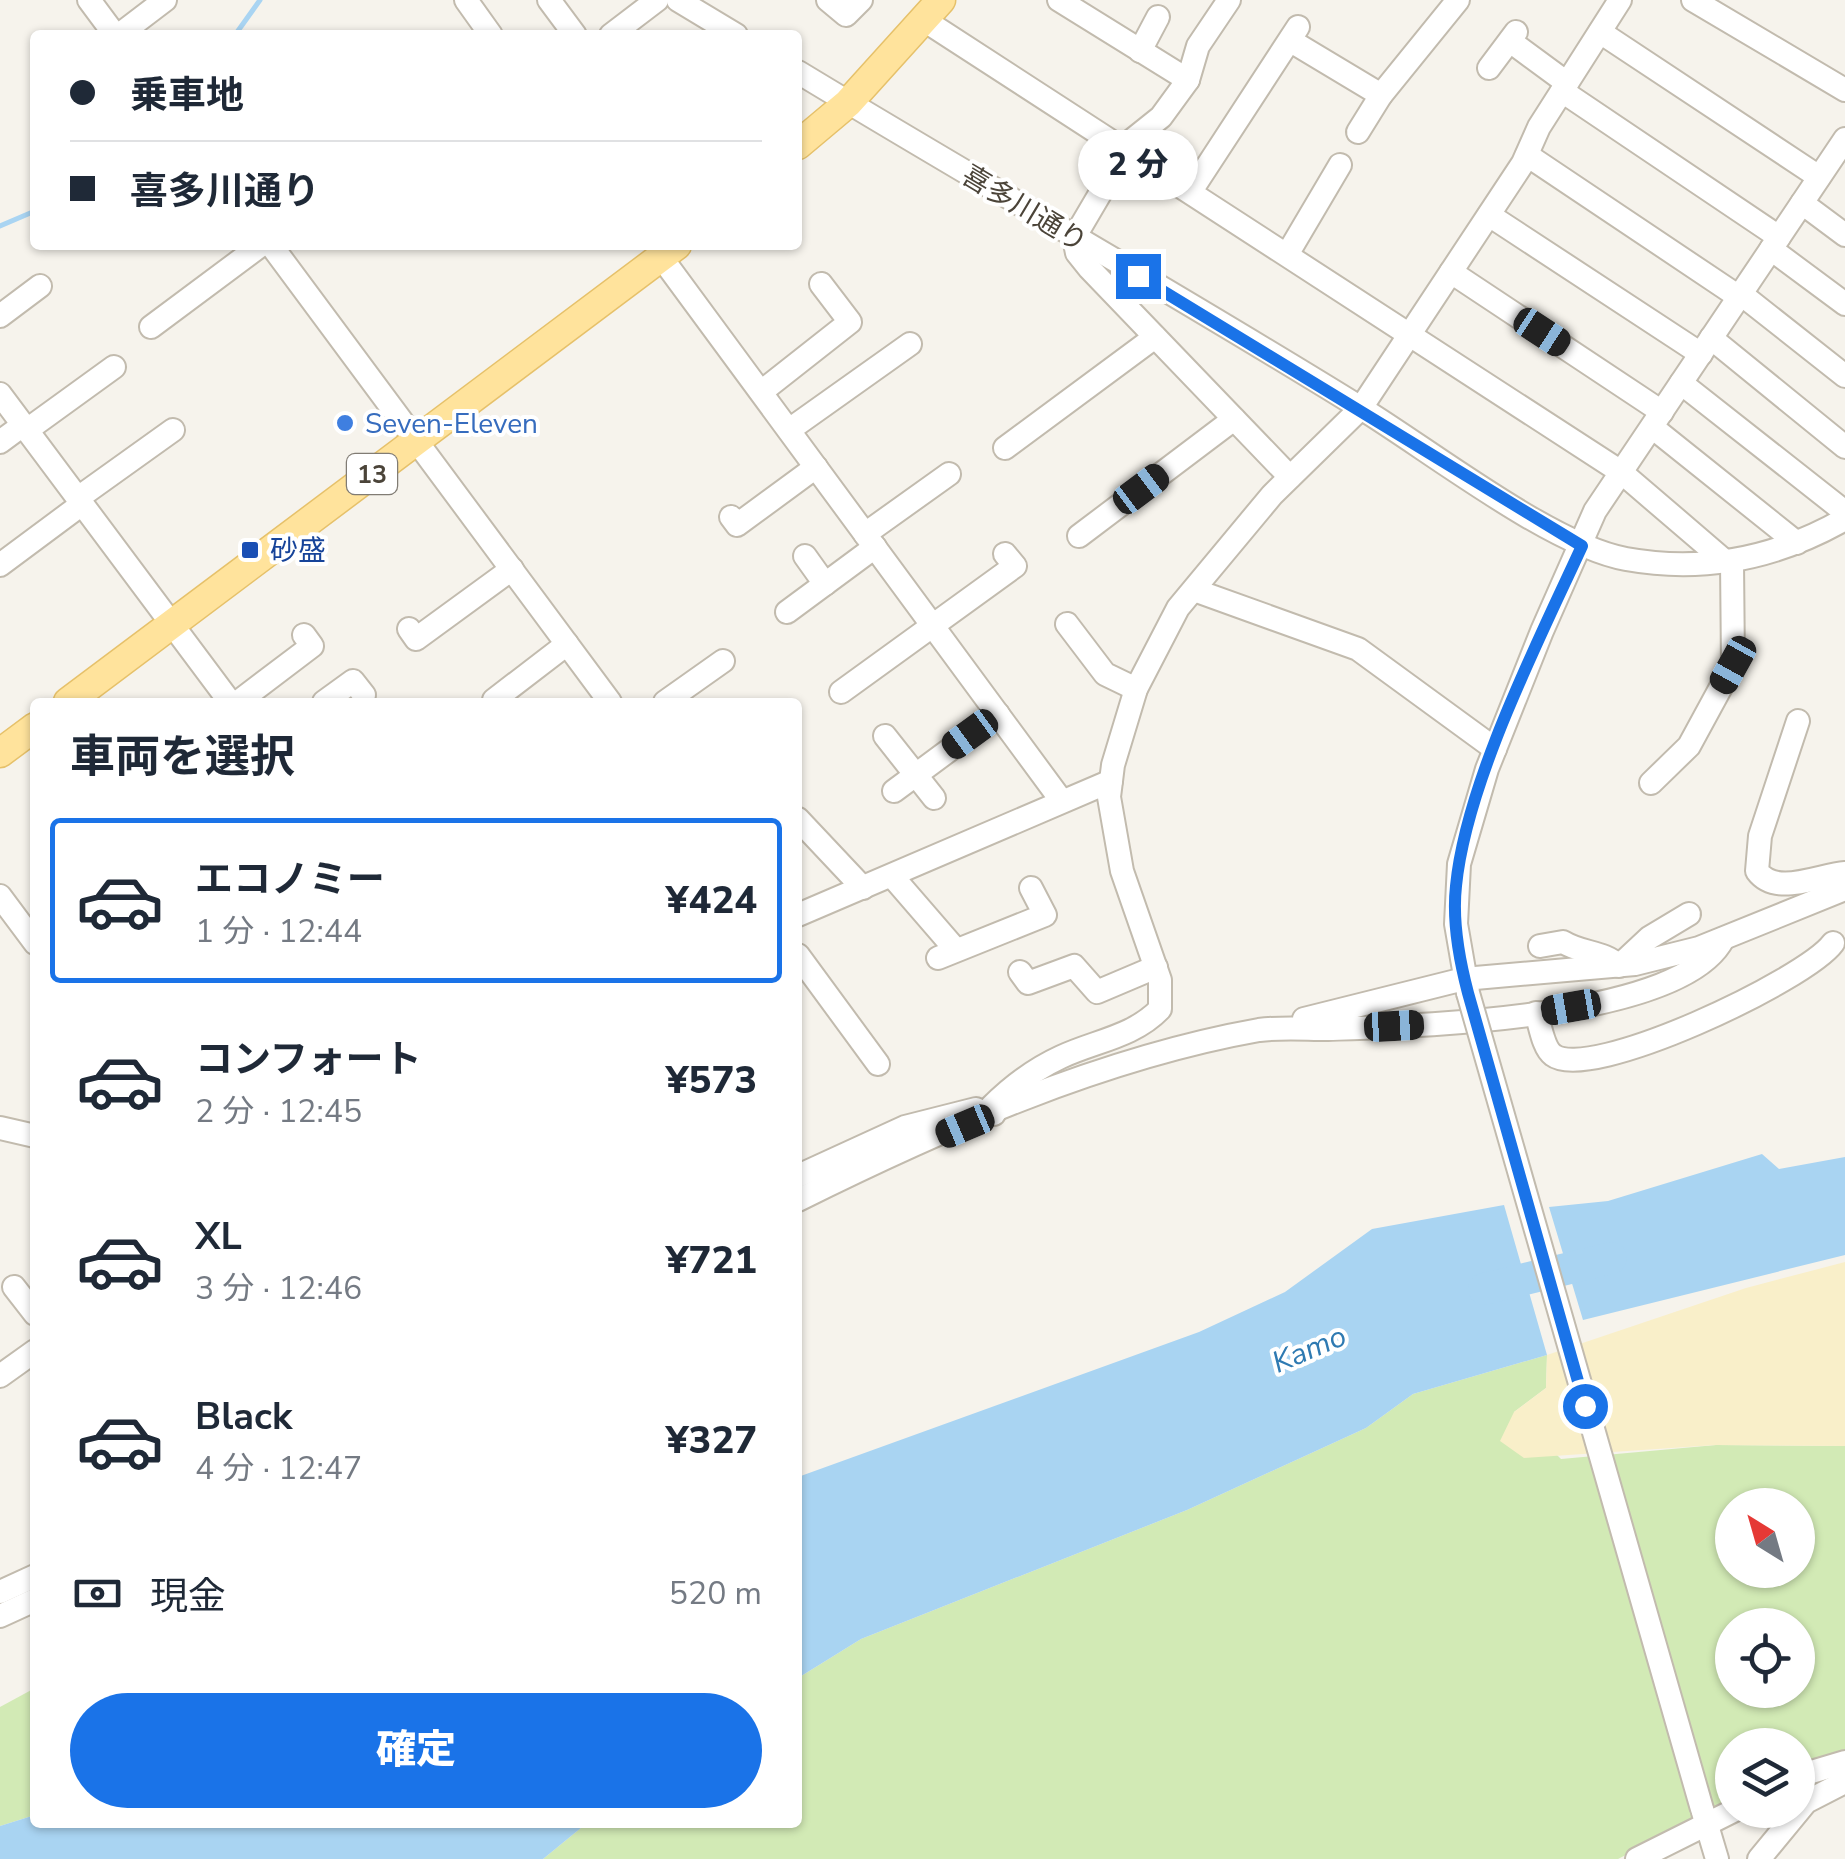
<!DOCTYPE html>
<html lang="ja">
<meta charset="utf-8">
<style>
body{margin:0;font-family:"Nunito Sans","Noto Sans JP",sans-serif;background:#f6f6f7;color:#1f2937;height:100vh;display:flex;flex-direction:column;font-size:38px;white-space:nowrap}
*{box-sizing:border-box;margin:0}
p{font-size:32px;color:#747a83}
.icon{flex:none;width:55px;height:55px;fill:none;stroke:currentColor;stroke-width:2;stroke-linecap:round;stroke-linejoin:round}
.map{position:relative;flex:1;overflow:hidden}
.sheet{position:absolute;left:30px;top:698px;width:772px;height:1130px;display:flex;flex-direction:column;background:#fff;border-radius:10px;box-shadow:0 2px 8px #0004}
.sheet>*{flex:none}
.banner{position:absolute;left:30px;top:30px;width:772px;height:220px;border-radius:10px;box-shadow:0 2px 8px #0004;display:grid;align-content:center;height:220px;padding:0 40px;background:#fff}
.needle{width:65px;rotate:323deg}
.tools{position:absolute;left:1715px;top:1488px;display:grid;gap:20px}
.tools a{display:grid;place-items:center;width:100px;height:100px;border-radius:50%;background:#fff;box-shadow:0 2px 8px #0004;font-size:50px}
.end{position:absolute;width:45px;height:45px;margin:-22px;border:12px solid #1a73e8;background:#fff;box-shadow:0 0 0 5px #fff}
.from{border-radius:50%}
.bubble{position:absolute;height:70px;border-radius:35px;background:#fff;box-shadow:0 2px 8px #0004;font-size:32px;font-weight:800;line-height:70px;text-align:center}
.car{position:absolute;width:30px;height:60px;margin:-30px -15px;border-radius:12px;box-shadow:0 0 8px 2px #0007;background:linear-gradient(#222 24%,#8ab4d8 0 40%,#222 0 76%,#8ab4d8 0 86%,#222 0)}
.banner b{display:flex;align-items:center;gap:35px;height:95px;font-size:38px}
.banner b+b{border-top:2px solid #e0e1e3}
.banner i{width:25px;height:25px;background:#1f2937}
ul{padding:0;list-style:none}
li{display:flex;align-items:center;gap:30px;height:165px;margin:0 20px 15px;padding:0 20px;border:5px solid transparent;border-radius:10px}
li div{flex:1}
li b{display:block;font-size:38px}
li em{font-style:normal;font-weight:800}
li.selected{border-color:#1a73e8}
li>.icon{width:90px;height:90px;stroke-width:1.5}
h2{padding:0 40px;font-size:45px;line-height:120px}
.pay{display:flex;align-items:center;gap:25px;height:110px;padding:0 40px;font-size:38px}
.pay p{margin-inline-start:auto}
.action{display:flex;gap:20px;margin-top:auto;padding:20px 40px}
.action a{flex:1;height:115px;border-radius:60px;background:#1a73e8;color:#fff;font-size:40px;font-weight:800;line-height:115px;text-align:center}
.map>svg:first-child{display:block}
</style>
<div class="map">
<svg width="1845" height="1859" viewBox="0 0 1845 1859">
<rect width="100%" height="100%" fill="#f6f3ec"/>
<g fill="#d2eab5" fill-rule="evenodd">
<path d="M1547 1355 1546 1388 1514 1412 1561 1459 1716 1445 1845 1446V1752L1798 1767V1745H1732V1800L1618 1859H543L587 1823 798 1822V1678L861 1639 1187 1510 1366 1428 1413 1394ZM1732 1505H1798V1570H1732ZM1732 1625H1798V1690H1732Z"/>
<path d="M35 1688V1815L0 1826V1707Z"/>
</g>
<path fill="#f9efc9" d="M1845 1262V1446L1716 1445 1524 1458 1500 1441 1514 1412 1546 1388 1547 1355 1746 1288Z"/>
<g fill="#a9d4f2">
<path d="M1762 1154 1779 1169 1845 1157V1255L1583 1320 1549 1207 1608 1201Z"/>
<path d="M1504 1205 1547 1355 1413 1394 1366 1428 1187 1510 861 1639 798 1678V1477L1199 1332 1285 1292 1372 1229Z"/>
<path d="M35 1815V1822L587 1823 543 1859H0V1826Z"/>
</g>
<g fill="none" stroke-linecap="round" stroke-linejoin="round">
<g stroke="#a9d4f2" stroke-width="5">
<path d="M235 35 260 0"/>
<path d="M0 226 35 211"/>
</g>
<path stroke="#a9d4f2" stroke-width="32" d="M1484 1289 1611 1258"/>
<g stroke="#c2bbae" stroke-width="26">
<g id="minor">
<path d="M89 0 115 35"/>
<path d="M466 0 491 35"/>
<path d="M549 0 575 35"/>
<path d="M678 0 736 35"/>
<path d="M828 0 846 15 861 0"/>
<path d="M1059 0 1188 80"/>
<path d="M1229 0 1198 46 1188 80 1161 117 1131 141 1074 238 1077 253 1089 268 1290 477"/>
<path d="M1693 0 1845 90"/>
<path d="M924 20 1621 472 1726 562"/>
<path d="M1600 32 1819 177"/>
<path d="M119 35 165 0"/>
<path d="M611 35 657 0"/>
<path d="M1291 41 1381 95 1458 0"/>
<path d="M1510 41 1567 83"/>
<path d="M1140 51 1158 17"/>
<path d="M1489 68 1516 32"/>
<path d="M798 72C986 186 1177 294 1364 410 1432 452 1553 546 1626 559 1704 573 1777 558 1845 519"/>
<path d="M1562 91 1779 237"/>
<path d="M1358 132 1381 95"/>
<path d="M1527 155 1739 297"/>
<path d="M1191 191 1298 27"/>
<path d="M1802 203 1845 235"/>
<path d="M1489 215 1701 354"/>
<path d="M271 245 610 702"/>
<path d="M1771 249 1845 304"/>
<path d="M1288 253 1340 165"/>
<path d="M661 257 1061 800"/>
<path d="M1451 272 1662 412"/>
<path d="M1741 294 1845 376"/>
<path d="M0 316 40 286"/>
<path d="M151 327 261 245"/>
<path d="M1711 338 1845 447"/>
<path d="M1681 383 1845 512"/>
<path d="M761 392 850 322 821 284"/>
<path d="M0 394 230 702"/>
<path d="M1652 427 1797 543"/>
<path d="M27 430 114 367"/>
<path d="M789 430 910 344"/>
<path d="M0 442 23 425"/>
<path d="M1005 448 1155 337"/>
<path d="M78 498 173 430"/>
<path d="M731 517 737 525 816 467"/>
<path d="M865 534 949 474"/>
<path d="M1079 536 1234 419"/>
<path d="M805 556 825 584"/>
<path d="M0 565 82 504"/>
<path d="M1194 590 1358 649 1495 749"/>
<path d="M787 612 875 547"/>
<path d="M1067 624 1105 674 1136 689"/>
<path d="M409 629 416 639 512 569"/>
<path d="M841 692 1015 566 1005 554"/>
<path d="M494 700 567 644"/>
<path d="M238 702 312 646 304 635"/>
<path d="M324 702 353 681 364 695"/>
<path d="M665 702 723 661"/>
<path d="M1798 721 1760 836 1757 871C1776 897 1819 875 1845 873"/>
<path d="M885 736 934 798"/>
<path d="M1651 783 1689 746 1733 665 1732 562"/>
<path d="M894 791 998 714"/>
<path d="M798 819 863 888"/>
<path d="M892 876 956 950"/>
<path d="M0 896 35 943"/>
<path d="M798 915 1111 781"/>
<path d="M1540 946 1563 942C1582 954 1604 951 1619 966L1649 938 1689 914"/>
<path d="M798 955 878 1064"/>
<path d="M938 958 1045 915 1031 888"/>
<path d="M1020 972 1028 983 1074 966 1097 992 1156 967"/>
<path d="M1468 993 1456 924 1459 864 1487 769 1542 631 1595 511 1845 139"/>
<path d="M1536 1013C1540 1024 1543 1048 1553 1055 1589 1083 1806 980 1833 943"/>
<path d="M1304 1019 1464 979 1635 964 1699 948 1845 889"/>
<path d="M994 1114 991 1107C1011 1087 1035 1069 1061 1057 1095 1041 1133 1037 1160 1009V980L1122 871 1109 797 1113 765 1136 689 1178 608 1272 495 1361 408 1523 163 1539 127 1620 0"/>
<path d="M0 1128 35 1136"/>
<path d="M798 1176 905 1127 976 1109"/>
<path d="M798 1200C941 1129 1101 1058 1259 1030 1281 1027 1305 1029 1328 1029 1412 1026 1682 1020 1723 939"/>
<path d="M14 1287 35 1314"/>
<path d="M0 1376 35 1351"/>
<path d="M0 1592 35 1576"/>
<path d="M0 1616 35 1600"/>
<path d="M1798 1776 1845 1762"/>
<path d="M1703 1812 1717 1859"/>
<path d="M1637 1859 1735 1810"/>
<path d="M1759 1859 1806 1802 1845 1782"/>
</g>
</g>
<g stroke="#e6c16a" stroke-width="31">
<g id="major">
<path d="M798 145 848 103 941 0"/>
<path d="M68 702 677 245"/>
<path d="M0 753 35 727"/>
</g>
</g>
<use href="#minor" stroke="#fff" stroke-width="22"/>
<use href="#major" stroke="#ffe39c" stroke-width="28"/>
<g stroke="#c2bbae" stroke-width="26" stroke-linecap="butt">
<path id="minor-bridge" d="M1468 993 1702 1809"/>
</g>
<use href="#minor-bridge" stroke="#fff" stroke-width="22"/>
</g>
<g fill="none" stroke-linecap="round" stroke-linejoin="round">
<path stroke="#1a73e8" stroke-width="12" d="M1138 276 1582 546C1538 642 1466 783 1456 886 1452 922 1459 959 1468 993L1585 1406"/>
</g>
<circle fill="#3f7fe0" stroke="#fff" stroke-width="4" cx="345" cy="423" r="10"/>
<rect fill="#1a4fb4" stroke="#fff" stroke-width="4" x="240" y="540" width="20" height="20" rx="5"/>
<g text-anchor="middle" stroke-width="8" stroke-linejoin="round" paint-order="stroke">
<rect fill="#fff" stroke="#817c74" stroke-width="2.5" x="347" y="454" width="50" height="40" rx="8"/>
<g font-size="25" font-weight="bold" fill="#4b4439">
<text x="372" y="483">13</text>
</g>
<g font-size="28" fill="#4b4439" stroke="#fff">
<text transform="translate(1025 208) rotate(31)" y="10">喜多川通り</text>
</g>
<g font-size="28" fill="#366cbe" stroke="#fff" text-anchor="start">
<text x="365" y="433">Seven-Eleven</text>
</g>
<g font-size="28" fill="#164399" stroke="#fff" text-anchor="start">
<text x="270" y="560">砂盛</text>
</g>
<g font-size="30" font-style="italic" fill="#2e7ab2" stroke="#fff">
<text transform="translate(1309 1349) rotate(-23)" y="10">Kamo</text>
</g>
</g>
</svg>
<div class="tools">
<a><svg class="needle" viewBox="-14 -14 28 28"><path d="M0-13l5 13h-10z" fill="#e53935"/><path d="M0 13l5-13h-10z" fill="#747a83"/></svg></a>
<a><svg class="icon" aria-label="locate" viewBox="0 0 24 24"><circle cx="12" cy="12" r="6"/><path d="M12 2v4M12 18v4M2 12h4M18 12h4"/></svg></a>
<a><svg class="icon" aria-label="layers" viewBox="0 0 24 24"><path d="M12 4l9 5-9 5-9-5zM3 14l9 5 9-5"/></svg></a>
</div>
<i class="end from" style="left:1585px;top:1406px"></i>
<i class="end" style="left:1138px;top:276px"></i>
<div class="bubble" style="left:1078px;top:130px;width:120px">2 分</div>
<i class="car" style="left:1542px;top:332px;rotate:123deg"></i>
<i class="car" style="left:1141px;top:489px;rotate:53deg"></i>
<i class="car" style="left:1733px;top:665px;rotate:209deg"></i>
<i class="car" style="left:970px;top:734px;rotate:234deg"></i>
<i class="car" style="left:1571px;top:1007px;rotate:260deg"></i>
<i class="car" style="left:1394px;top:1026px;rotate:87deg"></i>
<i class="car" style="left:965px;top:1126px;rotate:247deg"></i>
<div class="banner">
<b><i class="from"></i>乗車地</b>
<b><i></i>喜多川通り</b>
</div>
<section class="sheet">
<h2>車両を選択</h2>
<ul>
<li class="selected"><svg class="icon" aria-label="car" viewBox="0 0 24 24"><path d="M5 17H2v-5l4-1 3-4h7l3 4 3 1v5h-3M9 17h6M6 11h13"/><circle cx="7" cy="17" r="2"/><circle cx="17" cy="17" r="2"/></svg><div><b>エコノミー</b><p>1 分 · 12:44</p></div><em>¥424</em></li>
<li><svg class="icon" aria-label="car" viewBox="0 0 24 24"><path d="M5 17H2v-5l4-1 3-4h7l3 4 3 1v5h-3M9 17h6M6 11h13"/><circle cx="7" cy="17" r="2"/><circle cx="17" cy="17" r="2"/></svg><div><b>コンフォート</b><p>2 分 · 12:45</p></div><em>¥573</em></li>
<li><svg class="icon" aria-label="car" viewBox="0 0 24 24"><path d="M5 17H2v-5l4-1 3-4h7l3 4 3 1v5h-3M9 17h6M6 11h13"/><circle cx="7" cy="17" r="2"/><circle cx="17" cy="17" r="2"/></svg><div><b>XL</b><p>3 分 · 12:46</p></div><em>¥721</em></li>
<li><svg class="icon" aria-label="car" viewBox="0 0 24 24"><path d="M5 17H2v-5l4-1 3-4h7l3 4 3 1v5h-3M9 17h6M6 11h13"/><circle cx="7" cy="17" r="2"/><circle cx="17" cy="17" r="2"/></svg><div><b>Black</b><p>4 分 · 12:47</p></div><em>¥327</em></li>
</ul>
<div class="pay"><svg class="icon" aria-label="cash" viewBox="0 0 24 24"><path d="M3 7h18v10H3z"/><circle cx="12" cy="12" r="2"/></svg>現金<p>520 m</p></div>
<div class="action"><a>確定</a></div>
</section>
</div>
